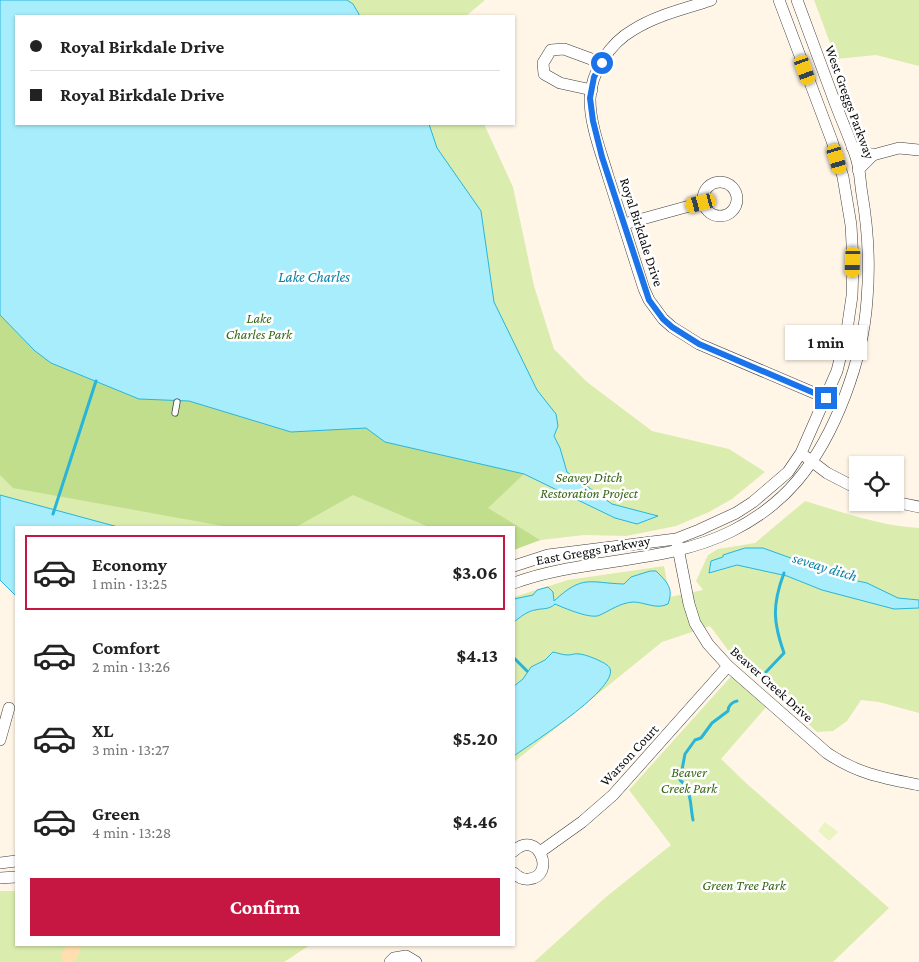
<!DOCTYPE html>
<meta charset="utf-8">
<style>
body{margin:0;font-family:"Crimson Pro",serif;background:#f2f2f2;color:#222;height:100vh;display:flex;flex-direction:column;font-size:19px;white-space:nowrap}
*{box-sizing:border-box;margin:0}
p{font-size:16px;color:#767676}
.icon{flex:none;width:28px;height:28px;fill:none;stroke:currentColor;stroke-width:2;stroke-linecap:round;stroke-linejoin:round}
.map{position:relative;flex:1;overflow:hidden}
.sheet{position:absolute;left:15px;top:526px;width:500px;height:420px;display:flex;flex-direction:column;background:#fff;border-radius:0px;box-shadow:0 1px 4px #0004}
.sheet>*{flex:none}
.banner{position:absolute;left:15px;top:15px;width:500px;height:110px;border-radius:0px;box-shadow:0 1px 4px #0004;display:grid;align-content:center;height:110px;padding:0 15px;background:#fff}
.controls{position:absolute;left:849px;top:456px;display:grid;gap:10px}
.controls a{display:grid;place-items:center;width:55px;height:55px;border-radius:0px;background:#fff;box-shadow:0 1px 4px #0004;font-size:25px}
.end{position:absolute;width:22px;height:22px;margin:-11px;border:6px solid #1a73e8;background:#fff;box-shadow:0 0 0 2px #fff}
.from{border-radius:50%}
.bubble{position:absolute;height:35px;border-radius:0px;background:#fff;box-shadow:0 1px 4px #0004;font-size:16px;font-weight:700;line-height:35px;text-align:center}
.car{position:absolute;width:15px;height:30px;margin:-15px -8px;border-radius:6px;box-shadow:0 0 4px 1px #0007;background:linear-gradient(#f5c518 24%,#345 0 40%,#f5c518 0 76%,#345 0 86%,#f5c518 0)}
.banner b{display:flex;align-items:center;gap:18px;height:48px;font-size:19px}
.banner b+b{border-top:1px solid #e0e0e0}
.banner i{width:12px;height:12px;background:#222}
ul{padding:9px 0 0;list-style:none}
li{display:flex;align-items:center;gap:15px;height:75px;margin:0 10px 8px;padding:0 5px;border:2px solid transparent;border-radius:0px}
li div{flex:1}
li b{display:block;font-size:19px}
li em{font-style:normal;font-weight:700}
li.on{border-color:#c61742}
li>.icon{width:45px;height:45px;stroke-width:1.5}
.button{display:flex;gap:10px;margin-top:auto;padding:10px 15px}
.button a{flex:1;height:58px;border-radius:0px;background:#c61742;color:#fff;font-size:20px;font-weight:700;line-height:58px;text-align:center}
.map>svg:first-child{display:block}
</style>
<div class="map">
<svg width="919" height="962" viewBox="0 0 919 962">
<rect width="100%" height="100%" fill="#fff6e8"/>
<g fill="#dbecaf">
<path d="M0 0H344L353 4 347 0H485L466 16H16V124H425L433 138 429 124H484L513 187 534 286 554 349 587 382 652 431 729 449 765 472 732 499 709 512 676 526 626 536 584 535 541 540 514 549V528L89 527 0 502Z"/>
<path d="M814 0H919V66L876 55 836 59Z"/>
<path d="M805 501C842 512 880 526 919 528V713L879 702 861 700 847 721 833 731 817 732 771 689 731 654 710 626 662 642 514 762V597L568 580 664 566 670 597 703 590 696 581 708 555 718 549 755 543Z"/>
<path d="M735 672 767 706 721 759 746 783 889 908 833 962H534L606 897 671 845 629 790Z"/>
<path d="M0 891H16V945H310L284 962H0Z"/>
</g>
<path fill="#c1de8d" d="M0 315 35 351 51 363 139 399 189 401 291 432 366 428 385 442 524 474 488 508 540 540 514 550V528L429 527 353 495 296 527 234 528 13 488 0 475Z"/>
<path fill="#ffdeb0" d="M69 945H81L79 954 73 962H61L63 960 60 954Z"/>
<path fill="#ebf3c1" d="M825 822 838 832 829 841 818 831Z"/>
<g fill="#a7edfc" stroke="#28b5d9">
<path d="M0 0H347L353 4 360 16H16V124H429L437 148 481 211 494 302 537 390 556 414 558 426 554 436 560 448 567 472 612 504 658 516 637 524 615 518 524 474 385 442 366 428 291 432 189 401 139 399 51 363 35 351 0 315Z"/>
<path d="M0 495 118 527 16 528V596L0 580Z"/>
<path d="M745 548H763L849 579 867 583 898 598 919 600V608L894 609 822 590 787 576 737 565 709 573 711 561 723 557V555Z"/>
<path d="M650 571H656C667 582 674 588 668 604 656 610 645 602 633 602 620 603 611 610 600 615 592 620 564 608 555 604 549 610 543 608 535 610 528 611 520 617 514 622V599L533 595 537 590 548 587 553 592 554 601C583 574 589 583 624 584L631 577Z"/>
<path d="M553 652C558 653 563 655 568 655 572 655 575 653 579 654 585 654 602 661 607 665 631 682 525 747 514 756V686L523 679 531 667 545 660Z"/>
</g>
<g fill="none" stroke-linecap="round" stroke-linejoin="round">
<g stroke="#28b5d9" stroke-width="3">
<path d="M53 514 96 381"/>
<path d="M514 658 527 671"/>
<path d="M766 672 784 653C773 622 772 605 784 573"/>
<path d="M693 820C690 805 692 790 680 780L685 754 695 740 701 738 712 723 728 711C728 706 732 702 737 701"/>
</g>
<g stroke="#3e3e3e" stroke-width="7">
<path id="service" d="M175 413 177 402"/>
</g>
<g stroke="#3e3e3e" stroke-width="12">
<g id="minor">
<path d="M711 0C685 9 656 15 633 30 610 43 591 72 590 99 590 125 601 152 608 176 620 214 632 251 644 289L649 300 663 319 672 327 699 344 826 398"/>
<path d="M592 90 560 83 544 74 543 63 551 50 564 49 602 63"/>
<path d="M852 147 873 155 858 170"/>
<path d="M873 155 899 148 919 150"/>
<circle cx="720" cy="199" r="17"/>
<path d="M624 224 704 202"/>
<path d="M806 457 827 473 858 489"/>
<path d="M895 502 919 507"/>
<path d="M677 543 689 604 695 623 708 644 728 666 827 753C858 774 883 778 919 785"/>
<path d="M514 566 548 555 676 539 699 530 736 513 753 502 788 472 801 453 837 371 847 330 852 296 853 262 851 225 843 177 832 141 779 0"/>
<path d="M514 583C584 557 664 565 732 531 756 519 780 501 797 481 836 435 863 359 867 300 870 264 868 229 862 194 860 182 860 169 856 157 850 138 841 119 834 100 822 67 809 33 797 0"/>
<path d="M0 740 9 708"/>
<path d="M514 851C538 828 557 876 529 879 523 880 518 877 514 873"/>
<path d="M540 852 582 822 613 795 728 666"/>
<path d="M0 863 16 861"/>
<path d="M0 878 16 877"/>
<path d="M390 962 394 958 406 956 416 962"/>
</g>
</g>
<use href="#service" stroke="#fff" stroke-width="5.5"/>
<use href="#minor" stroke="#fff" stroke-width="11"/>
</g>
<g fill="none" stroke-linecap="round" stroke-linejoin="round">
<path stroke="#1a73e8" stroke-width="6" d="M602 63 594 77 590 98 593 121 602 157 649 300 663 319 672 327 699 344 826 398"/>
</g>
<g text-anchor="middle" stroke-width="5" stroke-linejoin="round" paint-order="stroke">
<g font-size="14" fill="#0b0b0b" stroke="#fff">
<text transform="translate(850 102) rotate(70)" y="5">West Greggs Parkway</text>
<text transform="translate(642 232) rotate(72)" y="5">Royal Birkdale Drive</text>
<text transform="translate(593 550) rotate(-10)" y="5">East Greggs Parkway</text>
<text transform="translate(772 684) rotate(42)" y="5">Beaver Creek Drive</text>
<text transform="translate(629 755) rotate(-47)" y="5">Warson Court</text>
</g>
<g font-size="14" font-style="italic" fill="#376716" stroke="#fff">
<text x="259" y="323">Lake<tspan x="259" dy="16">Charles Park</tspan></text>
<text x="589" y="482">Seavey Ditch<tspan x="589" dy="16">Restoration Project</tspan></text>
<text x="689" y="777">Beaver<tspan x="689" dy="16">Creek Park</tspan></text>
<text x="744" y="890">Green Tree Park</text>
</g>
<g font-size="15" font-style="italic" fill="#0a80a6" stroke="#fff">
<text x="314" y="282">Lake Charles</text>
<text transform="translate(825 567) rotate(17)" y="5">seveay ditch</text>
</g>
</g>
</svg>
<div class="controls">
<a><svg class="icon" aria-label="locate" viewBox="0 0 24 24"><circle cx="12" cy="12" r="6"/><path d="M12 2v4M12 18v4M2 12h4M18 12h4"/></svg></a>
</div>
<i class="end from" style="left:602px;top:63px"></i>
<i class="end" style="left:826px;top:398px"></i>
<div class="bubble" style="left:785px;top:325px;width:82px">1 min</div>
<i class="car" style="left:805px;top:70px;rotate:160deg"></i>
<i class="car" style="left:837px;top:159px;rotate:163deg"></i>
<i class="car" style="left:701px;top:203px;rotate:255deg"></i>
<i class="car" style="left:853px;top:262px;rotate:182deg"></i>
<div class="banner">
<b><i class="from"></i>Royal Birkdale Drive</b>
<b><i></i>Royal Birkdale Drive</b>
</div>
<section class="sheet">
<ul>
<li class="on"><svg class="icon" aria-label="car" viewBox="0 0 24 24"><path d="M5 17H2v-5l4-1 3-4h7l3 4 3 1v5h-3M9 17h6M6 11h13"/><circle cx="7" cy="17" r="2"/><circle cx="17" cy="17" r="2"/></svg><div><b>Economy</b><p>1 min · 13:25</p></div><em>$3.06</em></li>
<li><svg class="icon" aria-label="car" viewBox="0 0 24 24"><path d="M5 17H2v-5l4-1 3-4h7l3 4 3 1v5h-3M9 17h6M6 11h13"/><circle cx="7" cy="17" r="2"/><circle cx="17" cy="17" r="2"/></svg><div><b>Comfort</b><p>2 min · 13:26</p></div><em>$4.13</em></li>
<li><svg class="icon" aria-label="car" viewBox="0 0 24 24"><path d="M5 17H2v-5l4-1 3-4h7l3 4 3 1v5h-3M9 17h6M6 11h13"/><circle cx="7" cy="17" r="2"/><circle cx="17" cy="17" r="2"/></svg><div><b>XL</b><p>3 min · 13:27</p></div><em>$5.20</em></li>
<li><svg class="icon" aria-label="car" viewBox="0 0 24 24"><path d="M5 17H2v-5l4-1 3-4h7l3 4 3 1v5h-3M9 17h6M6 11h13"/><circle cx="7" cy="17" r="2"/><circle cx="17" cy="17" r="2"/></svg><div><b>Green</b><p>4 min · 13:28</p></div><em>$4.46</em></li>
</ul>
<div class="button"><a>Confirm</a></div>
</section>
</div>
